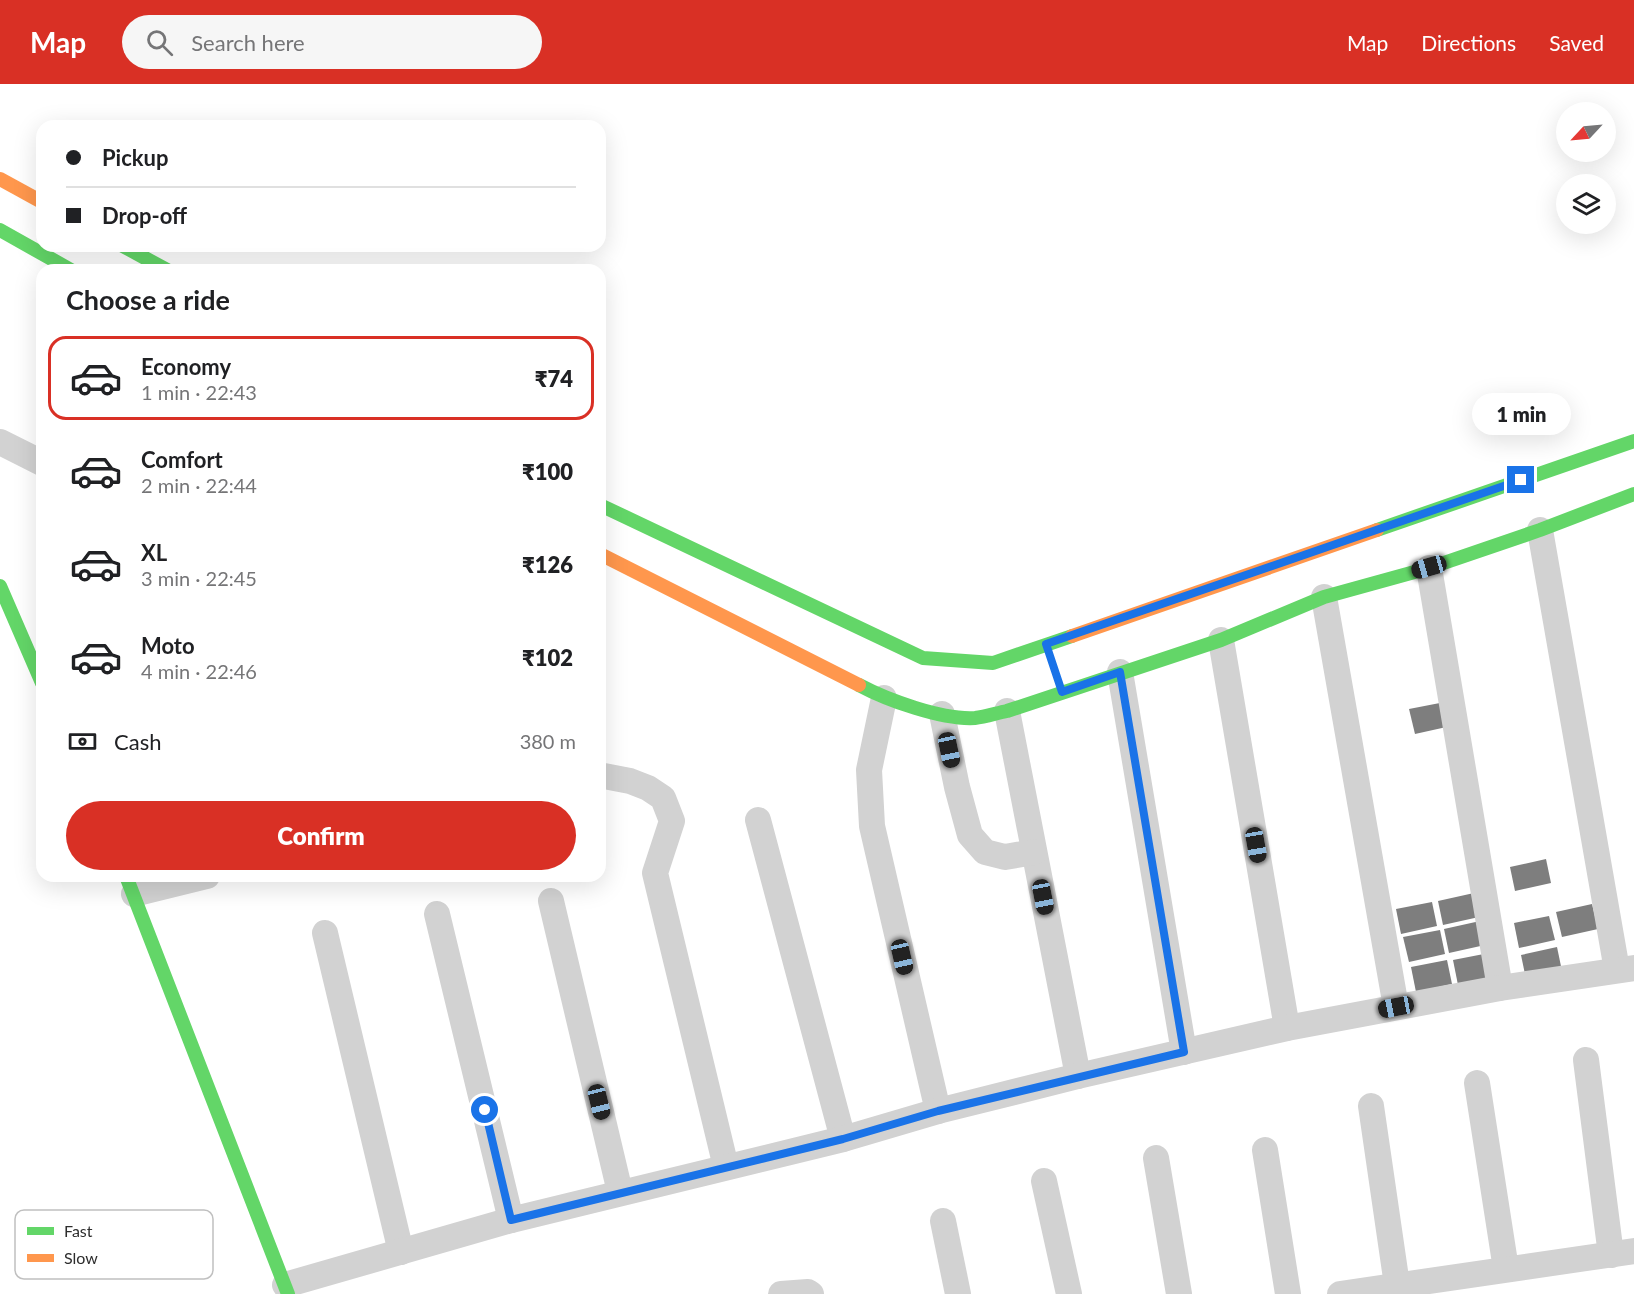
<!DOCTYPE html>
<meta charset="utf-8">
<style>
body{margin:0;font-family:Lato,sans-serif;background:#f6f6f6;color:#202124;height:100vh;display:flex;flex-direction:column;font-size:22px;white-space:nowrap}
*{box-sizing:border-box;margin:0}
p{font-size:20px;color:#757577}
.icon{flex:none;width:33px;height:33px;fill:none;stroke:currentColor;stroke-width:2;stroke-linecap:round;stroke-linejoin:round}
.map{position:relative;flex:1;overflow:hidden}
.sheet{position:absolute;left:36px;top:180px;width:570px;height:618px;display:flex;flex-direction:column;background:#fff;border-radius:18px;box-shadow:0 6px 24px #0002}
.sheet>*{flex:none}
.guide{position:absolute;left:36px;top:36px;width:570px;height:132px;border-radius:18px;box-shadow:0 6px 24px #0002;display:grid;align-content:center;height:132px;padding:0 30px;background:#fff}
.needle{width:39px;rotate:244deg}
.buttons{position:absolute;left:1556px;top:18px;display:grid;gap:12px}
.buttons a{display:grid;place-items:center;width:60px;height:60px;border-radius:50%;background:#fff;box-shadow:0 6px 24px #0002;font-size:30px}
.end{position:absolute;width:27px;height:27px;margin:-14px;border:8px solid #1a73e8;background:#fff;box-shadow:0 0 0 3px #fff}
.from{border-radius:50%}
.bubble{position:absolute;height:42px;border-radius:21px;background:#fff;box-shadow:0 6px 24px #0002;font-size:20px;font-weight:800;line-height:42px;text-align:center}
.car{position:absolute;width:18px;height:36px;margin:-18px -9px;border-radius:8px;box-shadow:0 0 4px 2px #0007;background:linear-gradient(#222 24%,#8ab4d8 0 40%,#222 0 76%,#8ab4d8 0 86%,#222 0)}
.guide b{display:flex;align-items:center;gap:21px;height:57px;font-size:22px}
.guide b+b{border-top:2px solid #e0e0e0}
.guide i{width:15px;height:15px;background:#202124}
ul{padding:0;list-style:none}
li{display:flex;align-items:center;gap:18px;height:84px;margin:0 12px 9px;padding:0 18px;border:3px solid transparent;border-radius:18px}
li div{flex:1}
li b{display:block;font-size:22px}
li em{font-style:normal;font-weight:800}
li.selected{border-color:#d93025}
li>.icon{width:54px;height:54px;stroke-width:1.5}
h2{padding:0 30px;font-size:27px;line-height:72px}
.pay{display:flex;align-items:center;gap:15px;height:66px;padding:0 30px;font-size:22px}
.pay p{margin-inline-start:auto}
.cta{display:flex;gap:12px;margin-top:auto;padding:12px 30px}
.cta a{flex:1;height:69px;border-radius:36px;background:#d93025;color:#fff;font-size:24px;font-weight:800;line-height:69px;text-align:center}
header{display:flex;align-items:center;gap:36px;box-sizing:border-box;height:84px;padding:0 30px;background:#d93025;color:#fff}
header strong{font-size:28px}
nav{display:flex;gap:33px;margin-inline-start:auto;font-size:21px}
.search{width:420px;height:54px;background:#f6f6f6;display:flex;align-items:center;gap:15px;box-sizing:border-box;padding:0 21px;border-radius:33px;color:#757577;font-size:22px}
.map>svg:first-child{display:block}
</style>
<header>
<strong>Map</strong>
<div class="search"><svg class="icon" aria-label="search" viewBox="0 0 24 24"><circle cx="10" cy="10" r="6"/><path d="M15 15l6 6"/></svg>Search here</div>
<nav><a>Map</a><a>Directions</a><a>Saved</a></nav>
</header>
<div class="map">
<svg width="1634" height="1210" viewBox="0 0 1634 1210">
<rect width="100%" height="100%" fill="#fff"/>
<g fill="#7e7e7e">
<path d="M1445 618 1451 642 1415 650 1409 625Z"/>
<path d="M1546 775 1551 799 1515 807 1510 783Z"/>
<path d="M1474 809 1479 833 1443 841 1438 817Z"/>
<path d="M1432 818 1437 842 1401 850 1396 825Z"/>
<path d="M1592 820 1598 845 1562 853 1556 828Z"/>
<path d="M1549 832 1555 856 1519 864 1514 839Z"/>
<path d="M1480 837 1485 861 1449 869 1444 845Z"/>
<path d="M1440 846 1445 870 1409 878 1403 853Z"/>
<path d="M1557 863 1562 887 1526 895 1521 871Z"/>
<path d="M1489 869 1494 893 1458 901 1453 876Z"/>
<path d="M1447 876 1452 900 1416 908 1411 883Z"/>
</g>
<g fill="none" stroke-linecap="round" stroke-linejoin="round">
<g stroke="#d2d2d2" stroke-width="26">
<path d="M0 358 42 379"/>
<path d="M1540 446 1617 886"/>
<path d="M1429 484 1500 904"/>
<path d="M1324 513 1396 923"/>
<path d="M1221 556 1287 944"/>
<path d="M1120 588 1184 968"/>
<path d="M884 614 869 686 872 742 938 1027"/>
<path d="M1007 627 1078 992"/>
<path d="M942 630 957 703 970 751 985 768 1005 773 1034 768"/>
<path d="M600 693 604 692 630 697 648 704 663 714 672 737 655 789 726 1083"/>
<path d="M758 736 843 1055"/>
<path d="M134 810 207 792"/>
<path d="M551 817 620 1108"/>
<path d="M437 830 511 1136"/>
<path d="M325 849 401 1168"/>
<path d="M1586 976 1611 1171"/>
<path d="M1477 999 1506 1185"/>
<path d="M1371 1022 1397 1201"/>
<path d="M1265 1066 1288 1210"/>
<path d="M1156 1074 1179 1210"/>
<path d="M1044 1097 1069 1210"/>
<path d="M943 1137 958 1210"/>
<path d="M285 1201 511 1136 843 1055 938 1027 1078 992 1287 944 1500 904 1634 884"/>
<path d="M781 1210 808 1208 811 1210"/>
<path d="M1340 1210 1634 1167"/>
</g>
<g stroke="#63d668" stroke-width="14">
<path d="M0 146 71 186"/>
<path d="M123 162 167 186"/>
<path d="M600 421 923 574 993 579 1072 552"/>
<path d="M1377 446 1634 357"/>
<path d="M0 502 42 599"/>
<path d="M859 601C887 616 942 636 975 634 985 633 997 629 1007 627L1221 556 1324 513 1429 484 1540 446 1634 410"/>
<path d="M126 792 288 1210"/>
</g>
<g stroke="#ff974d" stroke-width="14">
<path d="M0 95 42 118"/>
<path d="M600 470 859 601"/>
<path d="M1072 552 1377 446"/>
</g>
</g>
<g fill="none" stroke-linecap="round" stroke-linejoin="round">
<path stroke="#1a73e8" stroke-width="8" d="M485 1026 511 1136 843 1055 938 1027 1184 968 1120 588 1062 608 1046 560 1521 396"/>
</g>
<rect x="15" y="1126" width="198" height="69" rx="9" fill="#fff" stroke="#c0c0c0" stroke-width="1.5"/>
<rect x="27" y="1143" width="27" height="8" fill="#63d668"/>
<rect x="27" y="1170" width="27" height="8" fill="#ff974d"/>
<g font-size="16" fill="#2d2d2d">
<text x="64" y="1153">Fast</text>
<text x="64" y="1180">Slow</text>
</g>
</svg>
<div class="buttons">
<a><svg class="needle" viewBox="-14 -14 28 28"><path d="M0-13l5 13h-10z" fill="#e53935"/><path d="M0 13l5-13h-10z" fill="#757577"/></svg></a>
<a><svg class="icon" aria-label="layers" viewBox="0 0 24 24"><path d="M12 4l9 5-9 5-9-5zM3 14l9 5 9-5"/></svg></a>
</div>
<i class="end from" style="left:485px;top:1026px"></i>
<i class="end" style="left:1521px;top:396px"></i>
<div class="bubble" style="left:1472px;top:309px;width:99px">1 min</div>
<i class="car" style="left:1429px;top:483px;rotate:254deg"></i>
<i class="car" style="left:949px;top:666px;rotate:168deg"></i>
<i class="car" style="left:1256px;top:761px;rotate:170deg"></i>
<i class="car" style="left:1043px;top:813px;rotate:169deg"></i>
<i class="car" style="left:902px;top:873px;rotate:167deg"></i>
<i class="car" style="left:1396px;top:923px;rotate:259deg"></i>
<i class="car" style="left:599px;top:1018px;rotate:166deg"></i>
<div class="guide">
<b><i class="from"></i>Pickup</b>
<b><i></i>Drop-off</b>
</div>
<section class="sheet">
<h2>Choose a ride</h2>
<ul>
<li class="selected"><svg class="icon" aria-label="car" viewBox="0 0 24 24"><path d="M5 17H2v-5l4-1 3-4h7l3 4 3 1v5h-3M9 17h6M6 11h13"/><circle cx="7" cy="17" r="2"/><circle cx="17" cy="17" r="2"/></svg><div><b>Economy</b><p>1 min · 22:43</p></div><em>₹74</em></li>
<li><svg class="icon" aria-label="car" viewBox="0 0 24 24"><path d="M5 17H2v-5l4-1 3-4h7l3 4 3 1v5h-3M9 17h6M6 11h13"/><circle cx="7" cy="17" r="2"/><circle cx="17" cy="17" r="2"/></svg><div><b>Comfort</b><p>2 min · 22:44</p></div><em>₹100</em></li>
<li><svg class="icon" aria-label="car" viewBox="0 0 24 24"><path d="M5 17H2v-5l4-1 3-4h7l3 4 3 1v5h-3M9 17h6M6 11h13"/><circle cx="7" cy="17" r="2"/><circle cx="17" cy="17" r="2"/></svg><div><b>XL</b><p>3 min · 22:45</p></div><em>₹126</em></li>
<li><svg class="icon" aria-label="car" viewBox="0 0 24 24"><path d="M5 17H2v-5l4-1 3-4h7l3 4 3 1v5h-3M9 17h6M6 11h13"/><circle cx="7" cy="17" r="2"/><circle cx="17" cy="17" r="2"/></svg><div><b>Moto</b><p>4 min · 22:46</p></div><em>₹102</em></li>
</ul>
<div class="pay"><svg class="icon" aria-label="cash" viewBox="0 0 24 24"><path d="M3 7h18v10H3z"/><circle cx="12" cy="12" r="2"/></svg>Cash<p>380 m</p></div>
<div class="cta"><a>Confirm</a></div>
</section>
</div>
